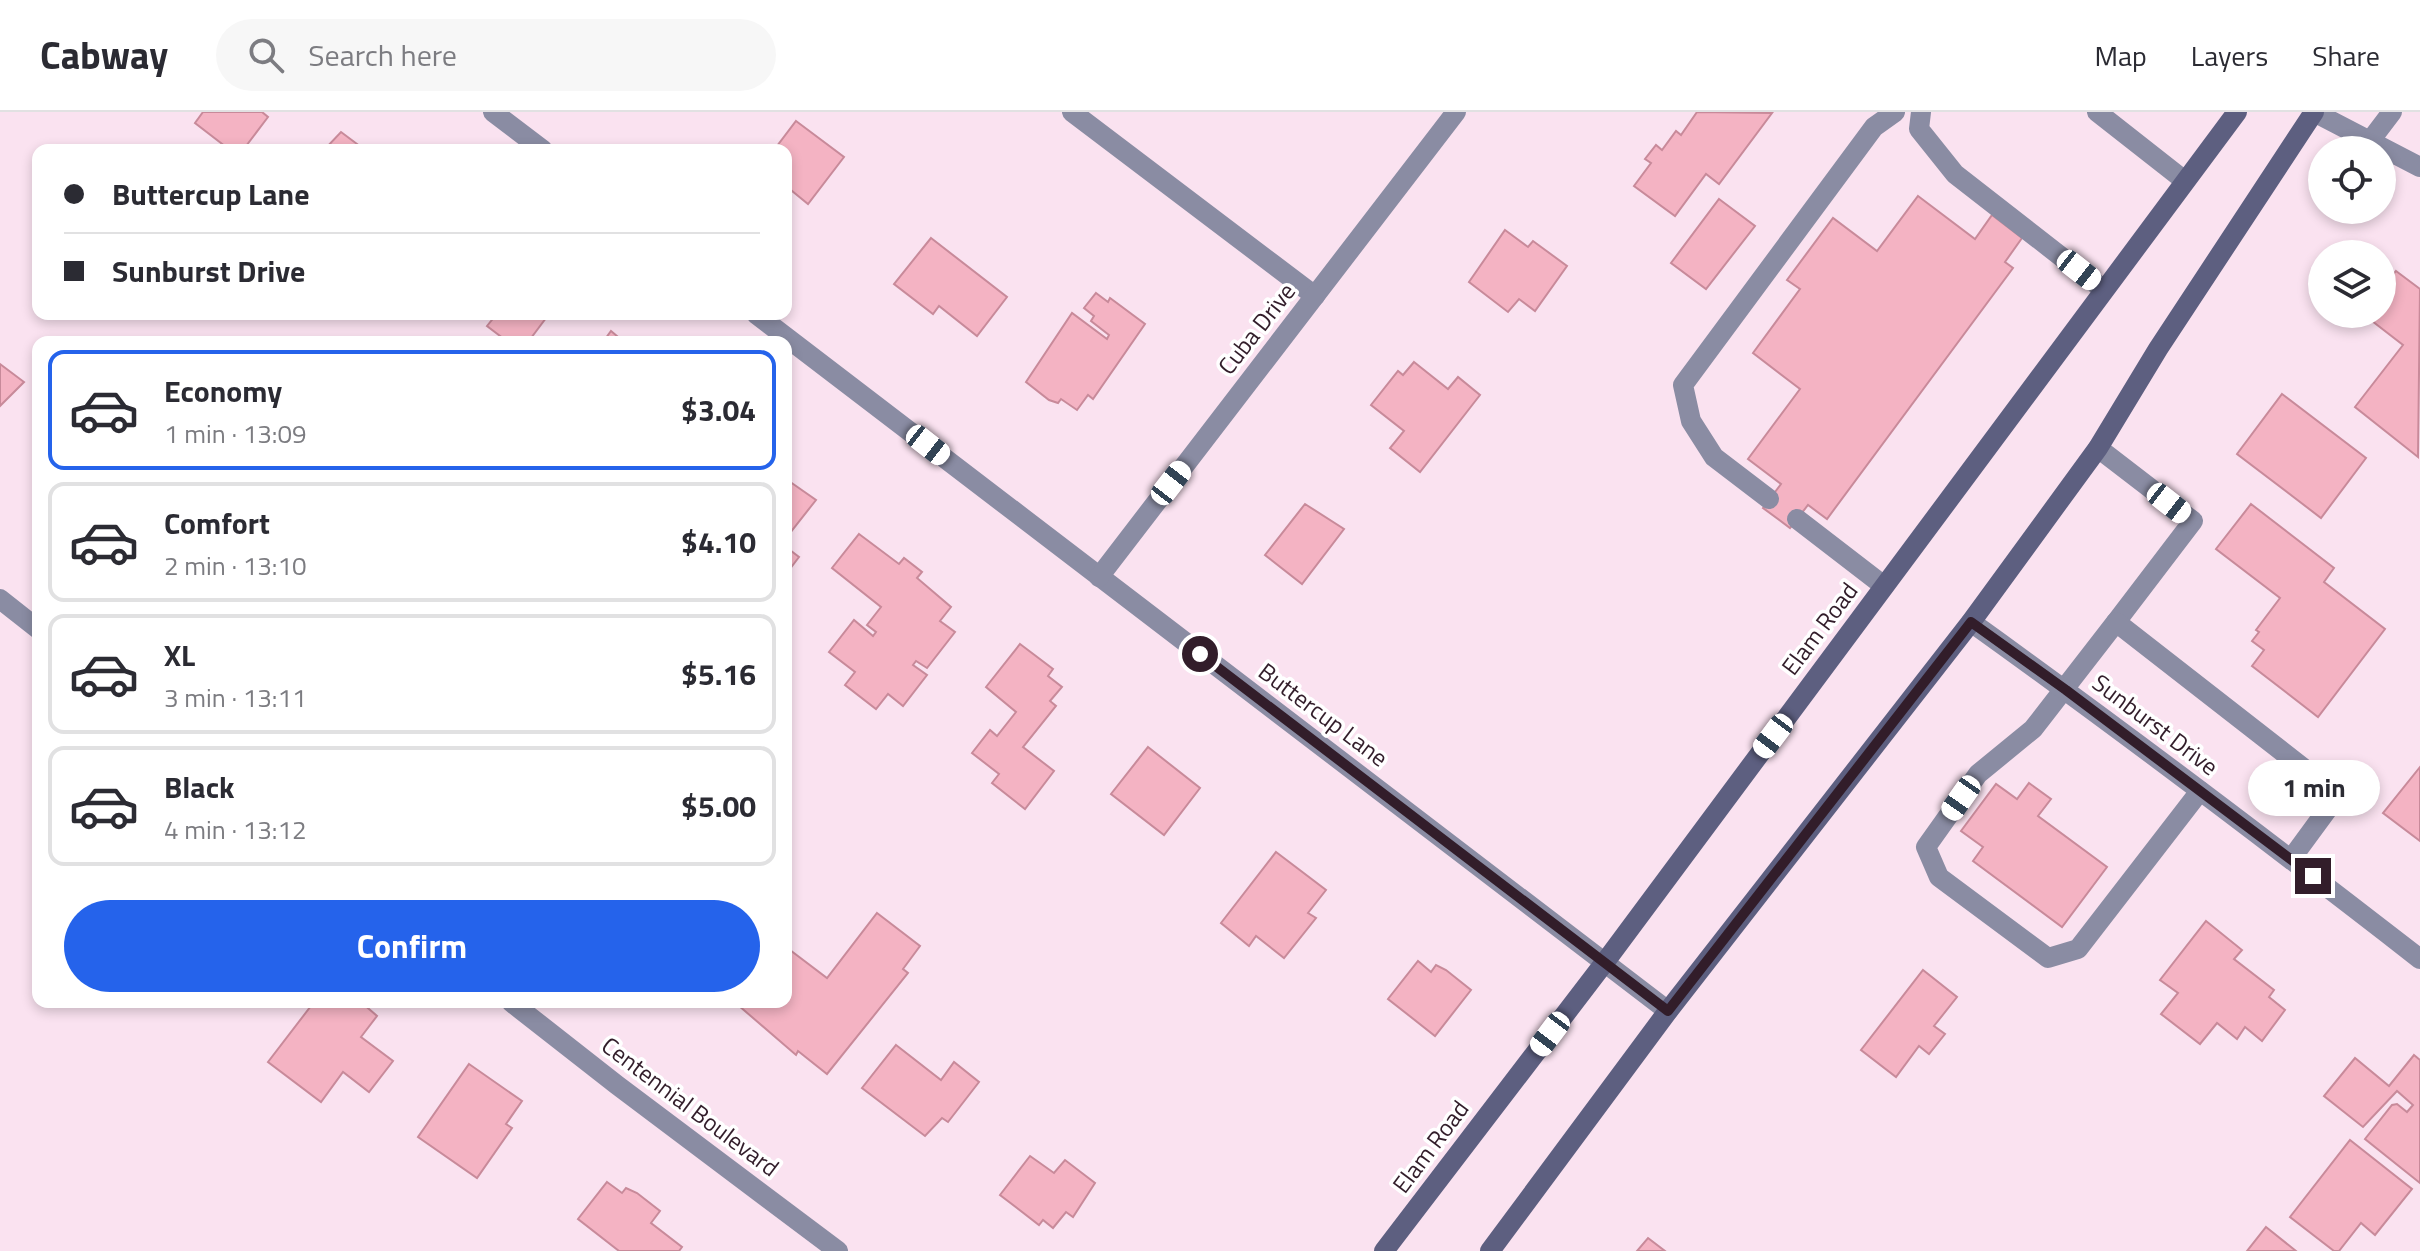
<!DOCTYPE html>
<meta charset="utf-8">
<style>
body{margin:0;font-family:"Titillium Web",sans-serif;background:#f7f7f7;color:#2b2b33;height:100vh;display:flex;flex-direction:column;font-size:30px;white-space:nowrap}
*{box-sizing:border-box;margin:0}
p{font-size:26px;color:#7c7c81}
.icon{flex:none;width:44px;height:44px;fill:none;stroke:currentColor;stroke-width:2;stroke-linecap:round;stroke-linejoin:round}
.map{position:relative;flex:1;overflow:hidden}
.sheet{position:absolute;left:32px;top:224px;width:760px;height:672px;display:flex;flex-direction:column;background:#fff;border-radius:16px;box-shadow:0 4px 12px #0003}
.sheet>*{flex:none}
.top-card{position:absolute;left:32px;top:32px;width:760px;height:176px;border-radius:16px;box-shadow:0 4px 12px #0003;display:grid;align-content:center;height:176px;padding:0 32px;background:#fff}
.tools{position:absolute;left:2308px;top:24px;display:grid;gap:16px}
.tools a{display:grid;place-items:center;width:88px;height:88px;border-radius:50%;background:#fff;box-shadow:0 4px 12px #0003;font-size:40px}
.end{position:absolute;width:36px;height:36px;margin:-18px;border:10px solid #321d2a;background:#fff;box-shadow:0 0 0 4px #fff}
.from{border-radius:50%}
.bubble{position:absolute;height:56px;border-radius:28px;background:#fff;box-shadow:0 4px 12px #0003;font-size:26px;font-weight:700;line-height:56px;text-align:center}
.car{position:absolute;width:24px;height:48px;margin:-24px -12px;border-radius:10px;box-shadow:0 0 6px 2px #0007;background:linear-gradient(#fff 24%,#345 0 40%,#fff 0 76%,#345 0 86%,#fff 0)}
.top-card b{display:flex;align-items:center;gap:28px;height:76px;font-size:30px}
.top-card b+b{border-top:2px solid #e1e1e2}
.top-card i{width:20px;height:20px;background:#2b2b33}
ul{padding:14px 0 0;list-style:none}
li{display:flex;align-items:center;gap:24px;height:120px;margin:0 16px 12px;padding:0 16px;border:4px solid #e1e1e2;border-radius:16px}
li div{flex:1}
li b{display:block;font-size:30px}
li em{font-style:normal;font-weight:700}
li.current{border-color:#2563eb}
li>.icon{width:72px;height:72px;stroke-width:1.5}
.primary-button{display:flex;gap:16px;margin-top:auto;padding:16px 32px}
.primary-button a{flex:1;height:92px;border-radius:48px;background:#2563eb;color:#fff;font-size:32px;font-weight:700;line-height:92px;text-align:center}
header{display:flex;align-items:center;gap:48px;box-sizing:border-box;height:112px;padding:0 40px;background:#fff;border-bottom:2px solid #e1e1e2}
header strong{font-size:38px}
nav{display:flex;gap:44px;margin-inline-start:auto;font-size:28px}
.search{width:560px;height:72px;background:#f7f7f7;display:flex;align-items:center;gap:20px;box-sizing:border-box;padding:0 28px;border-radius:44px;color:#7c7c81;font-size:30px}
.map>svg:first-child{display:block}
</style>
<header>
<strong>Cabway</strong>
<div class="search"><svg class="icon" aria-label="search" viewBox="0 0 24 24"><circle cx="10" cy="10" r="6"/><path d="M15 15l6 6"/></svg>Search here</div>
<nav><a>Map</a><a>Layers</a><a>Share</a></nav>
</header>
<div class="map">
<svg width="2420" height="1139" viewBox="0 0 2420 1139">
<rect width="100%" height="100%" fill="#fae2f0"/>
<g fill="#f4b3c3" stroke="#c88a9a" stroke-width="2">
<path d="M203 0H262L268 5 243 38H230L195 11Z"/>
<path d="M1697 0 1772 1 1719 72 1706 62 1675 104 1634 74 1651 51 1645 47 1656 33 1662 38 1676 19 1681 23Z"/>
<path d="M796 9 844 45 808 92 786 74V38H774Z"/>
<path d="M341 20 365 38H324Z"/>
<path d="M1918 84 1975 127 1992 103 2022 126 2005 150 2013 156 1827 407 1808 393 1790 416 1763 396 1781 372 1748 347 1800 277 1753 241 1800 177 1787 168 1833 106 1877 139Z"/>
<path d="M1719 87 1755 114 1706 177 1671 151Z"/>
<path d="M1505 118 1528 135 1533 129 1567 154 1535 199 1519 187 1508 200 1469 170Z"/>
<path d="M931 126 1007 185 977 224 939 194 933 202 894 172Z"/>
<path d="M2396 159 2420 177 2418 345 2355 295 2403 233 2363 202H2382V177Z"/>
<path d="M1096 181 1108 190 1110 186 1145 212 1093 287 1088 283 1077 298 1061 287 1058 291 1049 288 1026 270 1072 201 1107 227 1109 223 1091 209 1094 204 1084 196Z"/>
<path d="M493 202H549L528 230H508L487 214 495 204Z"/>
<path d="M611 219 624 230H603Z"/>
<path d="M1414 250 1448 277 1458 265 1480 283 1420 360 1390 336 1404 319 1371 293 1398 259 1403 263Z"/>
<path d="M0 252 24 270 0 294Z"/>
<path d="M2282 282 2366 346 2321 406 2237 342Z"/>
<path d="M786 367 816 388 786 426Z"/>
<path d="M1305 392 1344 417 1302 472 1265 443Z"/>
<path d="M2251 392 2334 456 2324 470 2385 517 2318 605 2252 554 2264 538 2252 529 2259 520 2256 518 2280 486 2216 437Z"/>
<path d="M859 422 899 452 904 446 922 460 917 466 951 495 940 509 955 520 927 556 916 549 913 553 927 563 903 594 888 582 876 597 845 573 855 560 829 540 854 508 873 524 876 520 867 513 881 495 832 456Z"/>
<path d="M786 435 799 445 786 462Z"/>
<path d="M1020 532 1053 557 1048 564 1062 575 1050 589 1056 594 1023 635 1054 659 1025 697 992 671 999 662 972 641 990 618 997 624 1016 600 986 575Z"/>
<path d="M1148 635 1200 676 1164 723 1111 682Z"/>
<path d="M2420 655V729L2383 701Z"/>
<path d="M2029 671 2051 687 2038 704 2107 755 2062 815 1973 749 1983 735 1961 719 1996 672 2017 687Z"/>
<path d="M1276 740 1326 778 1308 801 1316 806 1284 846 1256 824 1249 834 1221 811Z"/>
<path d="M877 801 920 834 903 857 908 861 827 962 798 939 796 943 738 893 740 890H786V835L827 866Z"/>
<path d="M2206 809 2242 838 2234 847 2274 878 2269 885 2285 898 2262 929 2245 915 2237 927 2217 911 2200 932 2161 902 2178 881 2160 868Z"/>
<path d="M1418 849 1431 860 1436 853 1446 858 1471 878 1435 924 1388 887Z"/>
<path d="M1923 858 1957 885 1934 914 1945 922 1929 942 1919 934 1896 965 1861 938Z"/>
<path d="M314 890H361L377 904 361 925 393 949 369 980 343 960 321 990 268 950Z"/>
<path d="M896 933 941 968 954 950 979 970 948 1010 942 1006 925 1024 862 976Z"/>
<path d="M2414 943 2420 948V1071L2365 1027 2392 993 2397 992 2407 1000 2413 993 2397 979 2363 1015 2324 984 2355 946 2389 974Z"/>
<path d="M469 952 522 989 506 1012 512 1016 477 1066 418 1025Z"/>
<path d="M2350 1028 2412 1077 2375 1123 2361 1111 2339 1139H2334L2290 1105Z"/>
<path d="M1030 1044 1054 1061 1065 1048 1095 1071 1073 1105 1066 1100 1053 1116 1043 1108 1039 1113 1000 1083Z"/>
<path d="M607 1070 622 1081 626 1076 637 1081 660 1099 651 1111 682 1135 679 1139H619L578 1107Z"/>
<path d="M2266 1115 2296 1139H2247Z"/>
<path d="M1648 1126 1665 1139H1637Z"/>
</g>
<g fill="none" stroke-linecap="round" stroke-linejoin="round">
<g stroke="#8a8ca3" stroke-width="20">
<path d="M1072 0 1315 184"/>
<path d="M1921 0 1919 17 1955 62 2104 178"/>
<path d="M2097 0 2185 69"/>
<path d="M2314 0 2420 55"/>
<path d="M2370 29 2392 0"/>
<path d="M2098 336 2193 409 2116 510"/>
<path d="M1769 387 1714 345 1691 309 1683 273 1874 15 1895 0"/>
<path d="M1797 407 1884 474"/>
<path d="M2200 679 2078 837 2048 846 1939 765 1926 735 1978 662 2033 617 2116 510 2338 683 2291 747"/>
</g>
<g stroke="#8a8ca3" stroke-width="20">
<path d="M493 0 543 38"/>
<path d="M756 202 1668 899"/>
<path d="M1099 465 1456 0"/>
<path d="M0 487 38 517"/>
<path d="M1971 510C2123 619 2272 732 2420 847"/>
<path d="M511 890 617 973 838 1139"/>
</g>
<g stroke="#5d5f80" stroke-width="20">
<path d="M1384 1139 1605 850 2237 0"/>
<path d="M1490 1139 1668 899 1971 510 2098 336 2158 237 2314 0"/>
</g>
</g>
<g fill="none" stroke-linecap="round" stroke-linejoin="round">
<path stroke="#321d2a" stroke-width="10" d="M1200 542 1668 899 1971 510 2066 578 2313 764"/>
</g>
<g text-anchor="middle" stroke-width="7" stroke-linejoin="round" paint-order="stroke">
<g font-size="24" fill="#321d2a" stroke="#fff">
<text transform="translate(1257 217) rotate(-52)" y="8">Cuba Drive</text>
<text transform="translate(1820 517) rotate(-53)" y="8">Elam Road</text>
<text transform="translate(1323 603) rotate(37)" y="8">Buttercup Lane</text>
<text transform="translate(2155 613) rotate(37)" y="8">Sunburst Drive</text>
<text transform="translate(690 995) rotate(37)" y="8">Centennial Boulevard</text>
<text transform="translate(1431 1035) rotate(-53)" y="8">Elam Road</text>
</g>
</g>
</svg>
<div class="tools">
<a><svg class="icon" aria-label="locate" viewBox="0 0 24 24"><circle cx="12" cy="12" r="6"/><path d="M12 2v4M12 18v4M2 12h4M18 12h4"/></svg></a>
<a><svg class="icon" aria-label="layers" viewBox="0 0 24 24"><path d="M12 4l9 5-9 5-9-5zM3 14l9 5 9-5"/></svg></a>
</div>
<i class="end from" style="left:1200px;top:542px"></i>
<i class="end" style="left:2313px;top:764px"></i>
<div class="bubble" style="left:2248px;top:648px;width:132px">1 min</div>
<i class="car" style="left:2079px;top:158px;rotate:128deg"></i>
<i class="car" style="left:928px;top:333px;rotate:128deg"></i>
<i class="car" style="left:1171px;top:371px;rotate:38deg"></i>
<i class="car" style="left:2169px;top:391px;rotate:128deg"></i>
<i class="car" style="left:1773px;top:624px;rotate:217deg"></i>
<i class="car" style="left:1961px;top:686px;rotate:215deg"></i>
<i class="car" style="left:1550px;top:922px;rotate:217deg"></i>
<div class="top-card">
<b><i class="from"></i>Buttercup Lane</b>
<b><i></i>Sunburst Drive</b>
</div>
<section class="sheet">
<ul>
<li class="current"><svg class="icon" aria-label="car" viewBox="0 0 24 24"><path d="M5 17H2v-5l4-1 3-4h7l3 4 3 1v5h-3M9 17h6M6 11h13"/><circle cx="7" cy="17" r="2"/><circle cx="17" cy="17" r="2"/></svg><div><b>Economy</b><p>1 min · 13:09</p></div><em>$3.04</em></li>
<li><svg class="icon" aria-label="car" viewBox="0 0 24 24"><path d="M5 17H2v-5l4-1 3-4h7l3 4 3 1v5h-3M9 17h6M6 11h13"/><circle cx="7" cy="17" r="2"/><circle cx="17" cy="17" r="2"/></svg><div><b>Comfort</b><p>2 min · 13:10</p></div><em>$4.10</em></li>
<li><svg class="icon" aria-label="car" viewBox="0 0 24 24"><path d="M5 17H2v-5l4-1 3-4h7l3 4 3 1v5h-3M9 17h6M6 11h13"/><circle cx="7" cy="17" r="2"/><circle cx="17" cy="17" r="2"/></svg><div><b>XL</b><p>3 min · 13:11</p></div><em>$5.16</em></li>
<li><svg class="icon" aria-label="car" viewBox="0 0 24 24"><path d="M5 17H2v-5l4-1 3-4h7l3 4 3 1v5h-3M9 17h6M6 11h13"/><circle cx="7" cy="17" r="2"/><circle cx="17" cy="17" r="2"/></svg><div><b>Black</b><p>4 min · 13:12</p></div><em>$5.00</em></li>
</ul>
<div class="primary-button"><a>Confirm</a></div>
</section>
</div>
